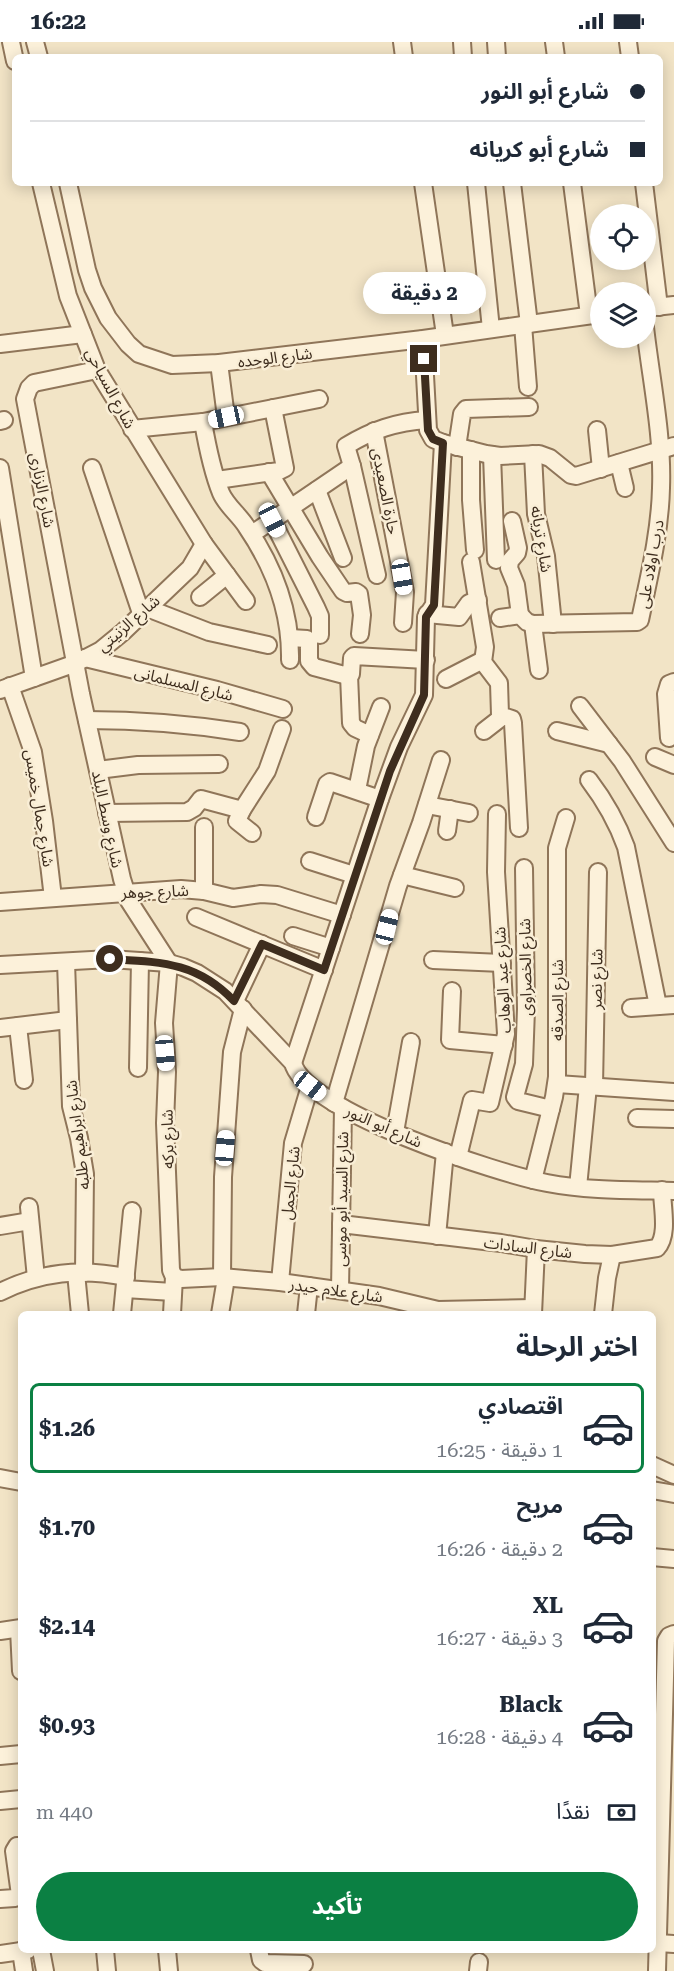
<!DOCTYPE html>
<html lang="ar">
<meta charset="utf-8">
<style>
body{margin:0;font-family:"Roboto Serif","Noto Sans Arabic",serif;background:#f6f6f7;color:#1f2937;direction:rtl;height:100vh;display:flex;flex-direction:column;font-size:22px;white-space:nowrap}
*{box-sizing:border-box;margin:0}
p{font-size:20px;color:#747a83}
.icon{flex:none;width:33px;height:33px;fill:none;stroke:currentColor;stroke-width:2;stroke-linecap:round;stroke-linejoin:round}
.map{position:relative;flex:1;overflow:hidden;direction:ltr}
.panel{position:absolute;left:18px;top:1269px;width:638px;height:642px;display:flex;flex-direction:column;background:#fff;border-radius:9px;box-shadow:0 3px 15px #0003;direction:rtl}
.panel>*{flex:none}
.hud{position:absolute;left:12px;top:12px;width:651px;height:132px;border-radius:9px;box-shadow:0 3px 15px #0003;direction:rtl;display:grid;align-content:center;height:132px;padding:0 18px;background:#fff}
.fabs{position:absolute;left:590px;top:162px;display:grid;gap:12px}
.fabs a{display:grid;place-items:center;width:66px;height:66px;border-radius:50%;background:#fff;box-shadow:0 3px 15px #0003;font-size:30px}
.end{position:absolute;width:27px;height:27px;margin:-14px;border:8px solid #3e2d1e;background:#fff;box-shadow:0 0 0 3px #fff}
.from{border-radius:50%}
.bubble{position:absolute;height:42px;border-radius:21px;background:#fff;box-shadow:0 3px 15px #0003;font-size:20px;font-weight:700;line-height:42px;text-align:center;direction:rtl}
.car{position:absolute;width:18px;height:36px;margin:-18px -9px;border-radius:8px;box-shadow:0 0 4px 2px #0007;background:linear-gradient(#fff 24%,#345 0 40%,#fff 0 76%,#345 0 86%,#fff 0)}
.hud b{display:flex;align-items:center;gap:21px;height:57px;font-size:22px}
.hud b+b{border-top:2px solid #e0e1e3}
.hud i{width:15px;height:15px;background:#1f2937}
ul{padding:0;list-style:none}
li{display:flex;align-items:center;gap:18px;height:90px;margin:0 12px 9px;padding:0 6px;border:3px solid transparent;border-radius:9px}
li div{flex:1}
li b{display:block;font-size:22px}
li em{font-style:normal;font-weight:700}
li.active{border-color:#0b8043}
li>.icon{width:54px;height:54px;stroke-width:1.5}
h2{padding:0 18px;font-size:27px;line-height:72px}
.pay{display:flex;align-items:center;gap:15px;height:66px;padding:0 18px;font-size:22px}
.pay p{margin-inline-start:auto}
.action{display:flex;gap:12px;margin-top:auto;padding:12px 18px}
.action a{flex:1;height:69px;border-radius:36px;background:#0b8043;color:#fff;font-size:24px;font-weight:700;line-height:69px;text-align:center}
.status{display:flex;justify-content:space-between;align-items:center;height:42px;padding:0 30px;background:#fff;direction:ltr}
.status svg{height:16px;fill:currentColor}
.map>svg:first-child{display:block}
</style>
<div class="status"><b>16:22</b><svg viewBox="0 0 49 12"><path d="M0 12V9h3v3zM5 12V6h3v6zM10 12V3h3v9zM15 12V0h3v12zM26 1h20v11H26zM47 4h2v5h-2z"/></svg></div>
<div class="map">
<svg width="674" height="1929" viewBox="0 0 674 1929">
<rect width="100%" height="100%" fill="#f2e4c6"/>
<g fill="none" stroke-linecap="round" stroke-linejoin="round">
<g stroke="#8f7559" stroke-width="20">
<g id="minor">
<path d="M11 0 15 19"/>
<path d="M35 0 39 15"/>
<path d="M402 0 404 15"/>
<path d="M462 0 463 15"/>
<path d="M496 0 497 15"/>
<path d="M554 0 556 15"/>
<path d="M628 0 630 15"/>
<path d="M41 141 68 254 97 328 204 502 246 559"/>
<path d="M68 141 87 228 93 246 108 276 128 302 139 312 172 323 219 321 423 297 600 272"/>
<path d="M423 141 445 293"/>
<path d="M476 141 491 287"/>
<path d="M512 141 529 282"/>
<path d="M572 141 589 273"/>
<path d="M644 141 659 265"/>
<path d="M645 266 674 263"/>
<path d="M523 283 528 345"/>
<path d="M423 297 428 388 433 397 443 401 486 412 500 414 539 412 550 416 571 433 576 434 674 404"/>
<path d="M0 302 83 292"/>
<path d="M219 321 226 375"/>
<path d="M97 328 34 341 29 346 25 357 81 652 122 837 129 859 169 921"/>
<path d="M0 379 4 378"/>
<path d="M203 380C207 403 212 429 221 451 226 463 239 473 246 484 274 525 291 568 290 618"/>
<path d="M132 387 203 380 319 357"/>
<path d="M597 388 601 427"/>
<path d="M374 389 405 550 403 581"/>
<path d="M457 405 462 372 466 367 529 365"/>
<path d="M471 408V458L475 508"/>
<path d="M533 412 536 472 546 514 553 582"/>
<path d="M492 413 496 518"/>
<path d="M619 421 625 446"/>
<path d="M0 426 34 636"/>
<path d="M92 426 141 571"/>
<path d="M269 430 320 515 343 549 347 551 356 550 359 552 362 573 360 592"/>
<path d="M217 438 279 429 285 426 273 366"/>
<path d="M317 448 343 516"/>
<path d="M272 478 316 565 320 574V593"/>
<path d="M512 479 518 506 517 511 510 519 509 526 516 543 520 573"/>
<path d="M252 492 352 424"/>
<path d="M471 520 485 605 483 620 499 641 500 673 512 677 513 681 519 786"/>
<path d="M377 533 352 424 346 404C372 388 396 380 427 378"/>
<path d="M200 555 227 533"/>
<path d="M147 566 209 590 268 603"/>
<path d="M427 572 459 575 469 561 478 558"/>
<path d="M500 576 520 573 527 580 533 582 637 580 640 578C649 535 660 490 661 446 663 393 651 338 645 285"/>
<path d="M533 582 539 628"/>
<path d="M290 596 307 597 309 599V619L314 625 348 634 351 632 352 616 354 614 426 618"/>
<path d="M85 616 217 648 283 667"/>
<path d="M349 633 351 681 355 686 370 693"/>
<path d="M446 637 483 618"/>
<path d="M10 644 33 710 44 779 53 856"/>
<path d="M0 648 76 621 101 608 123 590 190 526 204 502"/>
<path d="M580 664 622 719 674 801"/>
<path d="M87 678C139 678 189 682 240 690"/>
<path d="M484 689 502 675"/>
<path d="M557 689 609 702"/>
<path d="M669 696 666 652 669 642 674 640"/>
<path d="M655 715 674 723"/>
<path d="M98 728 138 723 219 722"/>
<path d="M589 738C605 759 617 780 626 805L658 964"/>
<path d="M357 748 366 704 381 665"/>
<path d="M427 763 469 771"/>
<path d="M242 768 237 779 252 791"/>
<path d="M107 771 187 770 194 766 201 757 242 768 267 729 282 687"/>
<path d="M316 775 327 742 330 740 380 757"/>
<path d="M447 789 450 767"/>
<path d="M310 819 354 833"/>
<path d="M524 826 526 967 524 1022 515 1055 518 1059 551 1067"/>
<path d="M402 833 455 846"/>
<path d="M204 849V785"/>
<path d="M0 860 181 847 204 849 233 856 261 852 277 853 342 873"/>
<path d="M196 875 324 928"/>
<path d="M293 894 331 906"/>
<path d="M433 918 502 921"/>
<path d="M66 920 71 1064 79 1096 85 1132 84 1231"/>
<path d="M169 921 164 981 167 1030 165 1081 171 1228 174 1235 172 1272"/>
<path d="M0 923 110 917 169 921 183 925 197 931 225 949 293 1021C305 1069 499 1132 547 1141 588 1149 632 1148 674 1149"/>
<path d="M452 949 450 998 504 1003"/>
<path d="M235 959 262 902"/>
<path d="M631 966 674 963"/>
<path d="M18 984 24 1038"/>
<path d="M0 986 68 978"/>
<path d="M293 1021 380 757 399 705 424 653 426 575 434 563 443 401"/>
<path d="M138 1026 140 919"/>
<path d="M557 1042 674 1050"/>
<path d="M594 1044 598 830"/>
<path d="M334 1061 398 844 421 781 441 718"/>
<path d="M637 1076 674 1077"/>
<path d="M395 1090 411 1000"/>
<path d="M458 1115 472 1058 490 1061 506 992 496 830 497 772"/>
<path d="M533 1138 554 1055 557 1035V806L566 776"/>
<path d="M578 1145 588 1044"/>
<path d="M29 1165 36 1236"/>
<path d="M341 1182 501 1201 536 1207 585 1212 612 1213 657 1206C669 1193 662 1165 662 1148"/>
<path d="M0 1184 30 1179"/>
<path d="M437 1194 445 1110"/>
<path d="M76 1231 80 1272"/>
<path d="M174 1235 181 1237 222 1235 280 1240 379 1254 438 1268 533 1266"/>
<path d="M222 1235 223 1135 232 1010 243 967"/>
<path d="M280 1240 293 1101 310 1044"/>
<path d="M125 1247 173 1250"/>
<path d="M340 1248 343 1066"/>
<path d="M0 1250C41 1230 80 1226 126 1235"/>
<path d="M122 1272 132 1169"/>
<path d="M220 1272 226 1236"/>
<path d="M306 1272 309 1244"/>
<path d="M533 1272 536 1207"/>
<path d="M603 1272 607 1236 612 1213"/>
<path d="M652 1423 674 1433"/>
<path d="M0 1436 21 1440"/>
<path d="M652 1448 674 1452"/>
<path d="M652 1515 674 1517"/>
<path d="M19 1587 21 1629"/>
<path d="M0 1589 21 1586"/>
<path d="M0 1714 21 1712"/>
<path d="M0 1759 21 1757"/>
<path d="M0 1857 15 1856 20 1853 14 1809 17 1804H21"/>
<path d="M658 1901 674 1902"/>
<path d="M41 1908 45 1929"/>
<path d="M105 1908 107 1929"/>
<path d="M167 1908 169 1929"/>
<path d="M259 1908 261 1918 265 1921 304 1922"/>
<path d="M21 1909 24 1929"/>
<path d="M0 1912 28 1908"/>
<path d="M478 1929 479 1920"/>
<path d="M657 1929 666 1599 669 1594 674 1592"/>
</g>
</g>
<use href="#minor" stroke="#fcf1da" stroke-width="16"/>
</g>
<g fill="none" stroke-linecap="round" stroke-linejoin="round">
<path stroke="#3e2d1e" stroke-width="8" d="M110 917C161 920 197 920 234 959L262 902 324 928 390 729 424 653 426 575 434 563 443 401 433 397 428 388 424 317"/>
</g>
<g text-anchor="middle" stroke-width="5" stroke-linejoin="round" paint-order="stroke">
<g font-size="16" fill="#3e2d1e" stroke="#f9eed6">
<text transform="translate(275 315) rotate(-7)" y="6">شارع الوحده</text>
<text transform="translate(111 346) rotate(62)" y="6">شارع السياحي</text>
<text transform="translate(43 448) rotate(79)" y="6">شارع الزنارى</text>
<text transform="translate(386 449) rotate(79)" y="6">حارة الصعيدى</text>
<text transform="translate(542 497) rotate(81)" y="6">شارع تريانه</text>
<text transform="translate(650 522) rotate(-80)" y="6">درب اولاد على</text>
<text transform="translate(128 581) rotate(-41)" y="6">شارع الزنيتي</text>
<text transform="translate(184 641) rotate(14)" y="6">شارع المسلمانى</text>
<text transform="translate(40 766) rotate(81)" y="6">شارع جمال خميس</text>
<text transform="translate(108 777) rotate(78)" y="6">شارع وسط البلد</text>
<text transform="translate(155 849) rotate(-2)" y="6">شارع جوهر</text>
<text transform="translate(525 925) rotate(-91)" y="6">شارع الخصراوى</text>
<text transform="translate(596 937) rotate(-89)" y="6">شارع نصر</text>
<text transform="translate(502 938) rotate(-93)" y="6">شارع عبد الوهاب</text>
<text transform="translate(557 958) rotate(-90)" y="6">شارع الصدقه</text>
<text transform="translate(384 1084) rotate(24)" y="6">شارع أبو النور</text>
<text transform="translate(77 1093) rotate(-97)" y="6">شارع ابراهيم طلبه</text>
<text transform="translate(167 1097) rotate(-91)" y="6">شارع بركه</text>
<text transform="translate(290 1141) rotate(-84)" y="6">شارع الجمل</text>
<text transform="translate(341 1157) rotate(-89)" y="6">شارع السيد أبو موسى</text>
<text transform="translate(528 1205) rotate(7)" y="6">شارع السادات</text>
<text transform="translate(336 1248) rotate(8)" y="6">شارع علام حيدر</text>
</g>
</g>
</svg>
<div class="fabs">
<a><svg class="icon" aria-label="locate" viewBox="0 0 24 24"><circle cx="12" cy="12" r="6"/><path d="M12 2v4M12 18v4M2 12h4M18 12h4"/></svg></a>
<a><svg class="icon" aria-label="layers" viewBox="0 0 24 24"><path d="M12 4l9 5-9 5-9-5zM3 14l9 5 9-5"/></svg></a>
</div>
<i class="end from" style="left:110px;top:917px"></i>
<i class="end" style="left:424px;top:317px"></i>
<div class="bubble" style="left:363px;top:230px;width:123px">2 دقيقة</div>
<i class="car" style="left:226px;top:375px;rotate:258deg"></i>
<i class="car" style="left:272px;top:478px;rotate:153deg"></i>
<i class="car" style="left:402px;top:535px;rotate:171deg"></i>
<i class="car" style="left:387px;top:885px;rotate:14deg"></i>
<i class="car" style="left:165px;top:1011px;rotate:175deg"></i>
<i class="car" style="left:310px;top:1044px;rotate:128deg"></i>
<i class="car" style="left:225px;top:1106px;rotate:5deg"></i>
<div class="hud">
<b><i class="from"></i>شارع أبو النور</b>
<b><i></i>شارع أبو كريانه</b>
</div>
<section class="panel">
<h2>اختر الرحلة</h2>
<ul>
<li class="active"><svg class="icon" aria-label="car" viewBox="0 0 24 24"><path d="M5 17H2v-5l4-1 3-4h7l3 4 3 1v5h-3M9 17h6M6 11h13"/><circle cx="7" cy="17" r="2"/><circle cx="17" cy="17" r="2"/></svg><div><b>اقتصادي</b><p>1 دقيقة · 16:25</p></div><em>$1.26</em></li>
<li><svg class="icon" aria-label="car" viewBox="0 0 24 24"><path d="M5 17H2v-5l4-1 3-4h7l3 4 3 1v5h-3M9 17h6M6 11h13"/><circle cx="7" cy="17" r="2"/><circle cx="17" cy="17" r="2"/></svg><div><b>مريح</b><p>2 دقيقة · 16:26</p></div><em>$1.70</em></li>
<li><svg class="icon" aria-label="car" viewBox="0 0 24 24"><path d="M5 17H2v-5l4-1 3-4h7l3 4 3 1v5h-3M9 17h6M6 11h13"/><circle cx="7" cy="17" r="2"/><circle cx="17" cy="17" r="2"/></svg><div><b>XL</b><p>3 دقيقة · 16:27</p></div><em>$2.14</em></li>
<li><svg class="icon" aria-label="car" viewBox="0 0 24 24"><path d="M5 17H2v-5l4-1 3-4h7l3 4 3 1v5h-3M9 17h6M6 11h13"/><circle cx="7" cy="17" r="2"/><circle cx="17" cy="17" r="2"/></svg><div><b>Black</b><p>4 دقيقة · 16:28</p></div><em>$0.93</em></li>
</ul>
<div class="pay"><svg class="icon" aria-label="cash" viewBox="0 0 24 24"><path d="M3 7h18v10H3z"/><circle cx="12" cy="12" r="2"/></svg>نقدًا<p>440 m</p></div>
<div class="action"><a>تأكيد</a></div>
</section>
</div>
